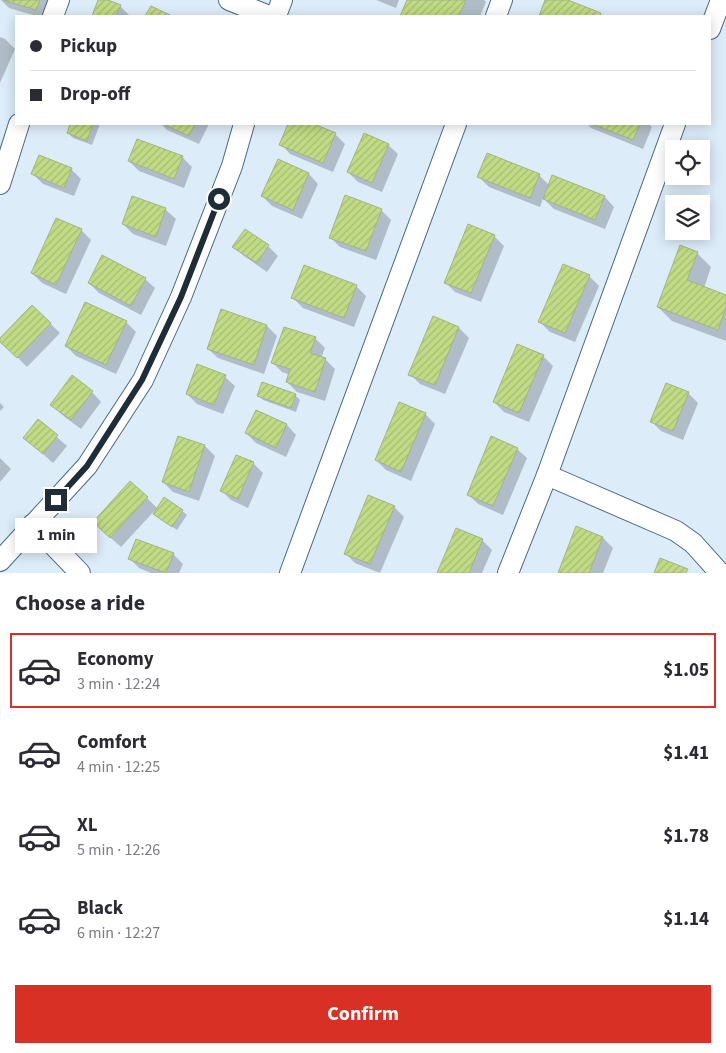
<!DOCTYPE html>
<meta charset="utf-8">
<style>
body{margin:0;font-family:"Source Sans 3",sans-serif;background:#f2f2f3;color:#2b2b33;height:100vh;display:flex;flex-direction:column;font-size:19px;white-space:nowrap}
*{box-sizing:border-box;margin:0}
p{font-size:16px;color:#7c7c81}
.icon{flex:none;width:28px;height:28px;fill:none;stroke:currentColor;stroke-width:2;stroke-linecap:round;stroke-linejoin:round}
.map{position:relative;height:573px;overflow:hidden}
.panel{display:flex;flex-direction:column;background:#fff;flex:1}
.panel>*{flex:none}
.top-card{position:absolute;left:15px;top:15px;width:696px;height:110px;border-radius:0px;box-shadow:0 2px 12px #0003;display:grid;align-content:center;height:110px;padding:0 15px;background:#fff}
.tools{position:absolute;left:665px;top:140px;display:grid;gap:10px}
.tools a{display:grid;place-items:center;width:45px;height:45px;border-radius:0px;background:#fff;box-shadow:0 2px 12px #0003;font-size:25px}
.end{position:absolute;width:22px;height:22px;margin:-11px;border:6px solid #1e2d38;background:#fff;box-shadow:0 0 0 2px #fff}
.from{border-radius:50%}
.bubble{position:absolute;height:35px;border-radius:0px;background:#fff;box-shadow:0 2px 12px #0003;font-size:16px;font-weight:700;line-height:35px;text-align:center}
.top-card b{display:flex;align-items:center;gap:18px;height:48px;font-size:19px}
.top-card b+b{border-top:1px solid #e1e1e2}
.top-card i{width:12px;height:12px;background:#2b2b33}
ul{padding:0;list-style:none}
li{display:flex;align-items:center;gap:15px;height:75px;margin:0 10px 8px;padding:0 5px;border:2px solid transparent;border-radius:0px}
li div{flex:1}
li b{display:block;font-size:19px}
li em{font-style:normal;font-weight:700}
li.current{border-color:#d93025}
li>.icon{width:45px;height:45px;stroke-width:1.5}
h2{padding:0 15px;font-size:22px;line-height:60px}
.cta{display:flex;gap:10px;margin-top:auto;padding:10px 15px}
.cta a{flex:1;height:58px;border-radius:0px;background:#d93025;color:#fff;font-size:20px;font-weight:700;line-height:58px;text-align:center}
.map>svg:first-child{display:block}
</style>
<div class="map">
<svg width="726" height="573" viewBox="0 0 726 573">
<defs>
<pattern id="building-hatch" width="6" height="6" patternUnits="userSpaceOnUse" patternTransform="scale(1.25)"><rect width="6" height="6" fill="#c1db84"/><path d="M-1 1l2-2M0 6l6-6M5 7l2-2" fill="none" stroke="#a5bc73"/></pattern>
</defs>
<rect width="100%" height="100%" fill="#ddecf9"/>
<g fill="#0003">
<path d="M1 0H52L47 16H36L9 8Z"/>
<path d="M100 0H105L120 6 130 16H93Z"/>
<path d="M376 0H399L396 8Z"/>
<path d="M409 0H484L486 2 480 16H401Z"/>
<path d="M547 0H565L603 16H541Z"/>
<path d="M0 37 5 39 15 49 0 83Z"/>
<path d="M71 124H100L92 145 73 138 68 133Z"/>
<path d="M161 124H209L199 144 167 130Z"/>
<path d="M290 124H311L335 134 345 144 333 172 290 154 281 144Z"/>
<path d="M587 124H649L652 127 643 149 591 128Z"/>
<path d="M388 145 398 154 382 192 358 182 348 172Z"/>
<path d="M182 157 192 167 184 188 139 171 129 161Z"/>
<path d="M71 169 81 179 74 196 43 184 33 174Z"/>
<path d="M309 174 318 184 302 219 272 206 262 196Z"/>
<path d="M539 175 550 186 605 197 614 207 605 229 554 209 543 198 540 207 489 187 479 177Z"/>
<path d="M345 197 382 211 391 220 376 260 340 247 330 237Z"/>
<path d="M133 198 166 210 176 219 166 246 133 234 123 224Z"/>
<path d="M81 230 91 240 66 294 42 283 32 273Z"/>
<path d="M494 236 504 246 481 302 455 292 445 282Z"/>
<path d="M268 246 278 256 267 272 244 256 234 247Z"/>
<path d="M697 253 711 267 704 288 726 296V341L672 321 658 307Z"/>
<path d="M589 276 599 286 575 342 550 332 540 322Z"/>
<path d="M145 279 155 288 141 315 99 293 89 283Z"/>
<path d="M356 286 366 296 354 327 303 308 293 298Z"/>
<path d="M32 306 60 333 27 367 0 340Z"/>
<path d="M221 310 267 326 277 336 264 374 218 358 208 349Z"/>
<path d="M434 318 459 328 469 338 445 394 420 384 410 374Z"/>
<path d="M126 322 136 332 116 374 76 356 66 346Z"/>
<path d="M315 338 325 348 321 358 325 359 335 369 325 401 297 392 287 382 290 375 282 372 273 363Z"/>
<path d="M543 356 553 366 529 422 504 412 494 402Z"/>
<path d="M225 377 235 386 223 414 197 404 187 394Z"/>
<path d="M92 392 101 402 81 429 61 414 52 404Z"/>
<path d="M688 393 698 403 683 440 661 431 651 421Z"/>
<path d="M258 395H295L300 400 296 412 263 400Z"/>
<path d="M0 403 4 407 0 411Z"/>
<path d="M256 411 287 425 296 435 286 457 256 443 246 433Z"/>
<path d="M425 414 435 424 411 481 386 470 376 460Z"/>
<path d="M39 421 67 446 53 463 25 438Z"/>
<path d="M179 437 205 446 215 456 199 501 173 492 163 482Z"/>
<path d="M517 449 527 458 503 515 478 504 468 494Z"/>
<path d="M0 458 11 469 0 482Z"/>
<path d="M253 463 263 473 248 508 231 500 221 490Z"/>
<path d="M147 498 157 508 121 547 104 532Z"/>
<path d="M394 507 404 517 380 573 355 563 345 553Z"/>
<path d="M182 511 187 515 177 530 159 518Z"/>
<path d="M577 528 603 538 613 548 603 573H559Z"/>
<path d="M482 540 492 550 482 573H439Z"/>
<path d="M173 554 183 564 179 573H151L139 568 129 558Z"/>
</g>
<g fill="url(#building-hatch)" stroke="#a5b289">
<path d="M3 0H40L36 10Z"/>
<path d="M98 0H108L121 5 116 16H92Z"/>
<path d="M407 0H466L459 16H400Z"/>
<path d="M545 0H568L601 13 600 16H539Z"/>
<path d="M151 6 172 16H145Z"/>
<path d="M70 124H93L87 141 67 133Z"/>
<path d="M163 124H195L189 136Z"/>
<path d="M288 124H314L336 133 323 163 279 145Z"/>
<path d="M592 124H640L633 140Z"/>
<path d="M364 133 389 144 372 183 347 172Z"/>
<path d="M137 139 183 156 174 179 128 161Z"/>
<path d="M487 153 540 174 530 198 477 177Z"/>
<path d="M39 155 72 168 64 188 31 174Z"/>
<path d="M278 159 309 173 293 210 261 196Z"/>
<path d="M552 175 605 196 595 220 543 199Z"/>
<path d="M345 195 382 209 366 251 329 238Z"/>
<path d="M132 196 166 208 156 237 122 224Z"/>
<path d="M56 218 82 229 56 285 31 273Z"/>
<path d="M468 224 495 235 471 293 444 283Z"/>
<path d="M245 229 269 245 257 263 232 247Z"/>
<path d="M680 245 698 252 687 280 726 295V307L718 330 657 307Z"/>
<path d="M102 255 146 278 131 306 88 283Z"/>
<path d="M563 264 590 275 565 333 538 322Z"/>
<path d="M304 265 357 285 344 318 291 298Z"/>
<path d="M85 302 127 321 106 365 65 346Z"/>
<path d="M32 305 51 323 17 358 0 342V338Z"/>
<path d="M221 309 267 325 254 365 207 349Z"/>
<path d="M433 316 459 327 435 385 408 375Z"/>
<path d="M284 327 316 337 310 353 326 358 315 392 286 382 290 369 271 363Z"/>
<path d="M517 344 544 355 519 413 493 402Z"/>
<path d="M197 364 226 375 214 405 186 394Z"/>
<path d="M72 375 93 391 71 420 50 405Z"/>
<path d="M262 382 296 394 291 408 257 396Z"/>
<path d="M666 383 689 392 673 431 650 422Z"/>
<path d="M399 402 426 413 401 472 375 460Z"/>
<path d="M256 410 287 424 276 448 245 433Z"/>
<path d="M38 419 58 435 43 454 23 438Z"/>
<path d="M178 436 205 445 189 492 162 482Z"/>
<path d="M491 436 518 448 493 506 467 495Z"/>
<path d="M236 455 254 462 238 499 220 491Z"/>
<path d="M130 481 148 497 110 538 93 522Z"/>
<path d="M368 495 395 506 370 564 344 554Z"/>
<path d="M164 497 183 510 172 527 153 514Z"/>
<path d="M576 526 603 537 589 573H558Z"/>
<path d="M456 528 483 539 469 573H437Z"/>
<path d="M136 539 174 553 166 573 128 559Z"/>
<path d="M660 558 688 569 686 573H654Z"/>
</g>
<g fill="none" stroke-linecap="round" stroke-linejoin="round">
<g stroke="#476a85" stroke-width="22">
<g id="street">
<path d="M229 0 269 16"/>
<path d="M53 16 59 0"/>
<path d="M276 16 282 0"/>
<path d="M496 16 502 0"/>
<path d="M710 29 721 0"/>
<path d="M0 184 19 124"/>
<path d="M547 475 676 531 693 543 720 573"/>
<path d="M33 524 80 573"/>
<path d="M0 561 87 466 143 380 181 297 232 166 244 124"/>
<path d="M290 573 456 124"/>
<path d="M508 573 547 475 675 124"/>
</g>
</g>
<use href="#street" stroke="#fff" stroke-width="20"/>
</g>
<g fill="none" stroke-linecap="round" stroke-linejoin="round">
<path stroke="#1e2d38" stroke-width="6" d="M56 500 87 466 142 380 181 297 219 199"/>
</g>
</svg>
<div class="tools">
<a><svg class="icon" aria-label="locate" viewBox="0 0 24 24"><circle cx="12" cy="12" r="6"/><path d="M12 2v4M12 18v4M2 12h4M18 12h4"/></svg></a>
<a><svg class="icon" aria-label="layers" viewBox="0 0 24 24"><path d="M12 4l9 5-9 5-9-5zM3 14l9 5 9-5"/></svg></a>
</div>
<i class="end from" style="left:219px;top:199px"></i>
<i class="end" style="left:56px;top:500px"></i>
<div class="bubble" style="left:15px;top:518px;width:82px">1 min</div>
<div class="top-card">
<b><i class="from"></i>Pickup</b>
<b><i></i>Drop-off</b>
</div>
</div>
<section class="panel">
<h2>Choose a ride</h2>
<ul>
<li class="current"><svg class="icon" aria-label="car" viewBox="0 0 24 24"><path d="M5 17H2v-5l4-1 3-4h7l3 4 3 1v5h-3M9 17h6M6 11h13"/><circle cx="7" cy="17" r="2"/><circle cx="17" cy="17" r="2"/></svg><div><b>Economy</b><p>3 min · 12:24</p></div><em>$1.05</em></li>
<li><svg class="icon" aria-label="car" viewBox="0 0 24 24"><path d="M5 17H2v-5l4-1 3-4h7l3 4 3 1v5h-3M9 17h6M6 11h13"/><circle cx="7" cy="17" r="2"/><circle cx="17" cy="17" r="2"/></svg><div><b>Comfort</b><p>4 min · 12:25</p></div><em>$1.41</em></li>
<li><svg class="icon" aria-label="car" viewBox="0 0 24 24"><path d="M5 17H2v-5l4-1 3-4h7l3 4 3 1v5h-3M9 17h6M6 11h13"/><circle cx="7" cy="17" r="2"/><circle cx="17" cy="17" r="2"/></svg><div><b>XL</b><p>5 min · 12:26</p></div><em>$1.78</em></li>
<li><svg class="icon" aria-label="car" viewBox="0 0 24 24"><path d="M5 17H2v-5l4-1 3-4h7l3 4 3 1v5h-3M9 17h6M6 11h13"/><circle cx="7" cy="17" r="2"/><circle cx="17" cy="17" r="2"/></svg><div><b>Black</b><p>6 min · 12:27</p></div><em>$1.14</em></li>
</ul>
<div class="cta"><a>Confirm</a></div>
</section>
